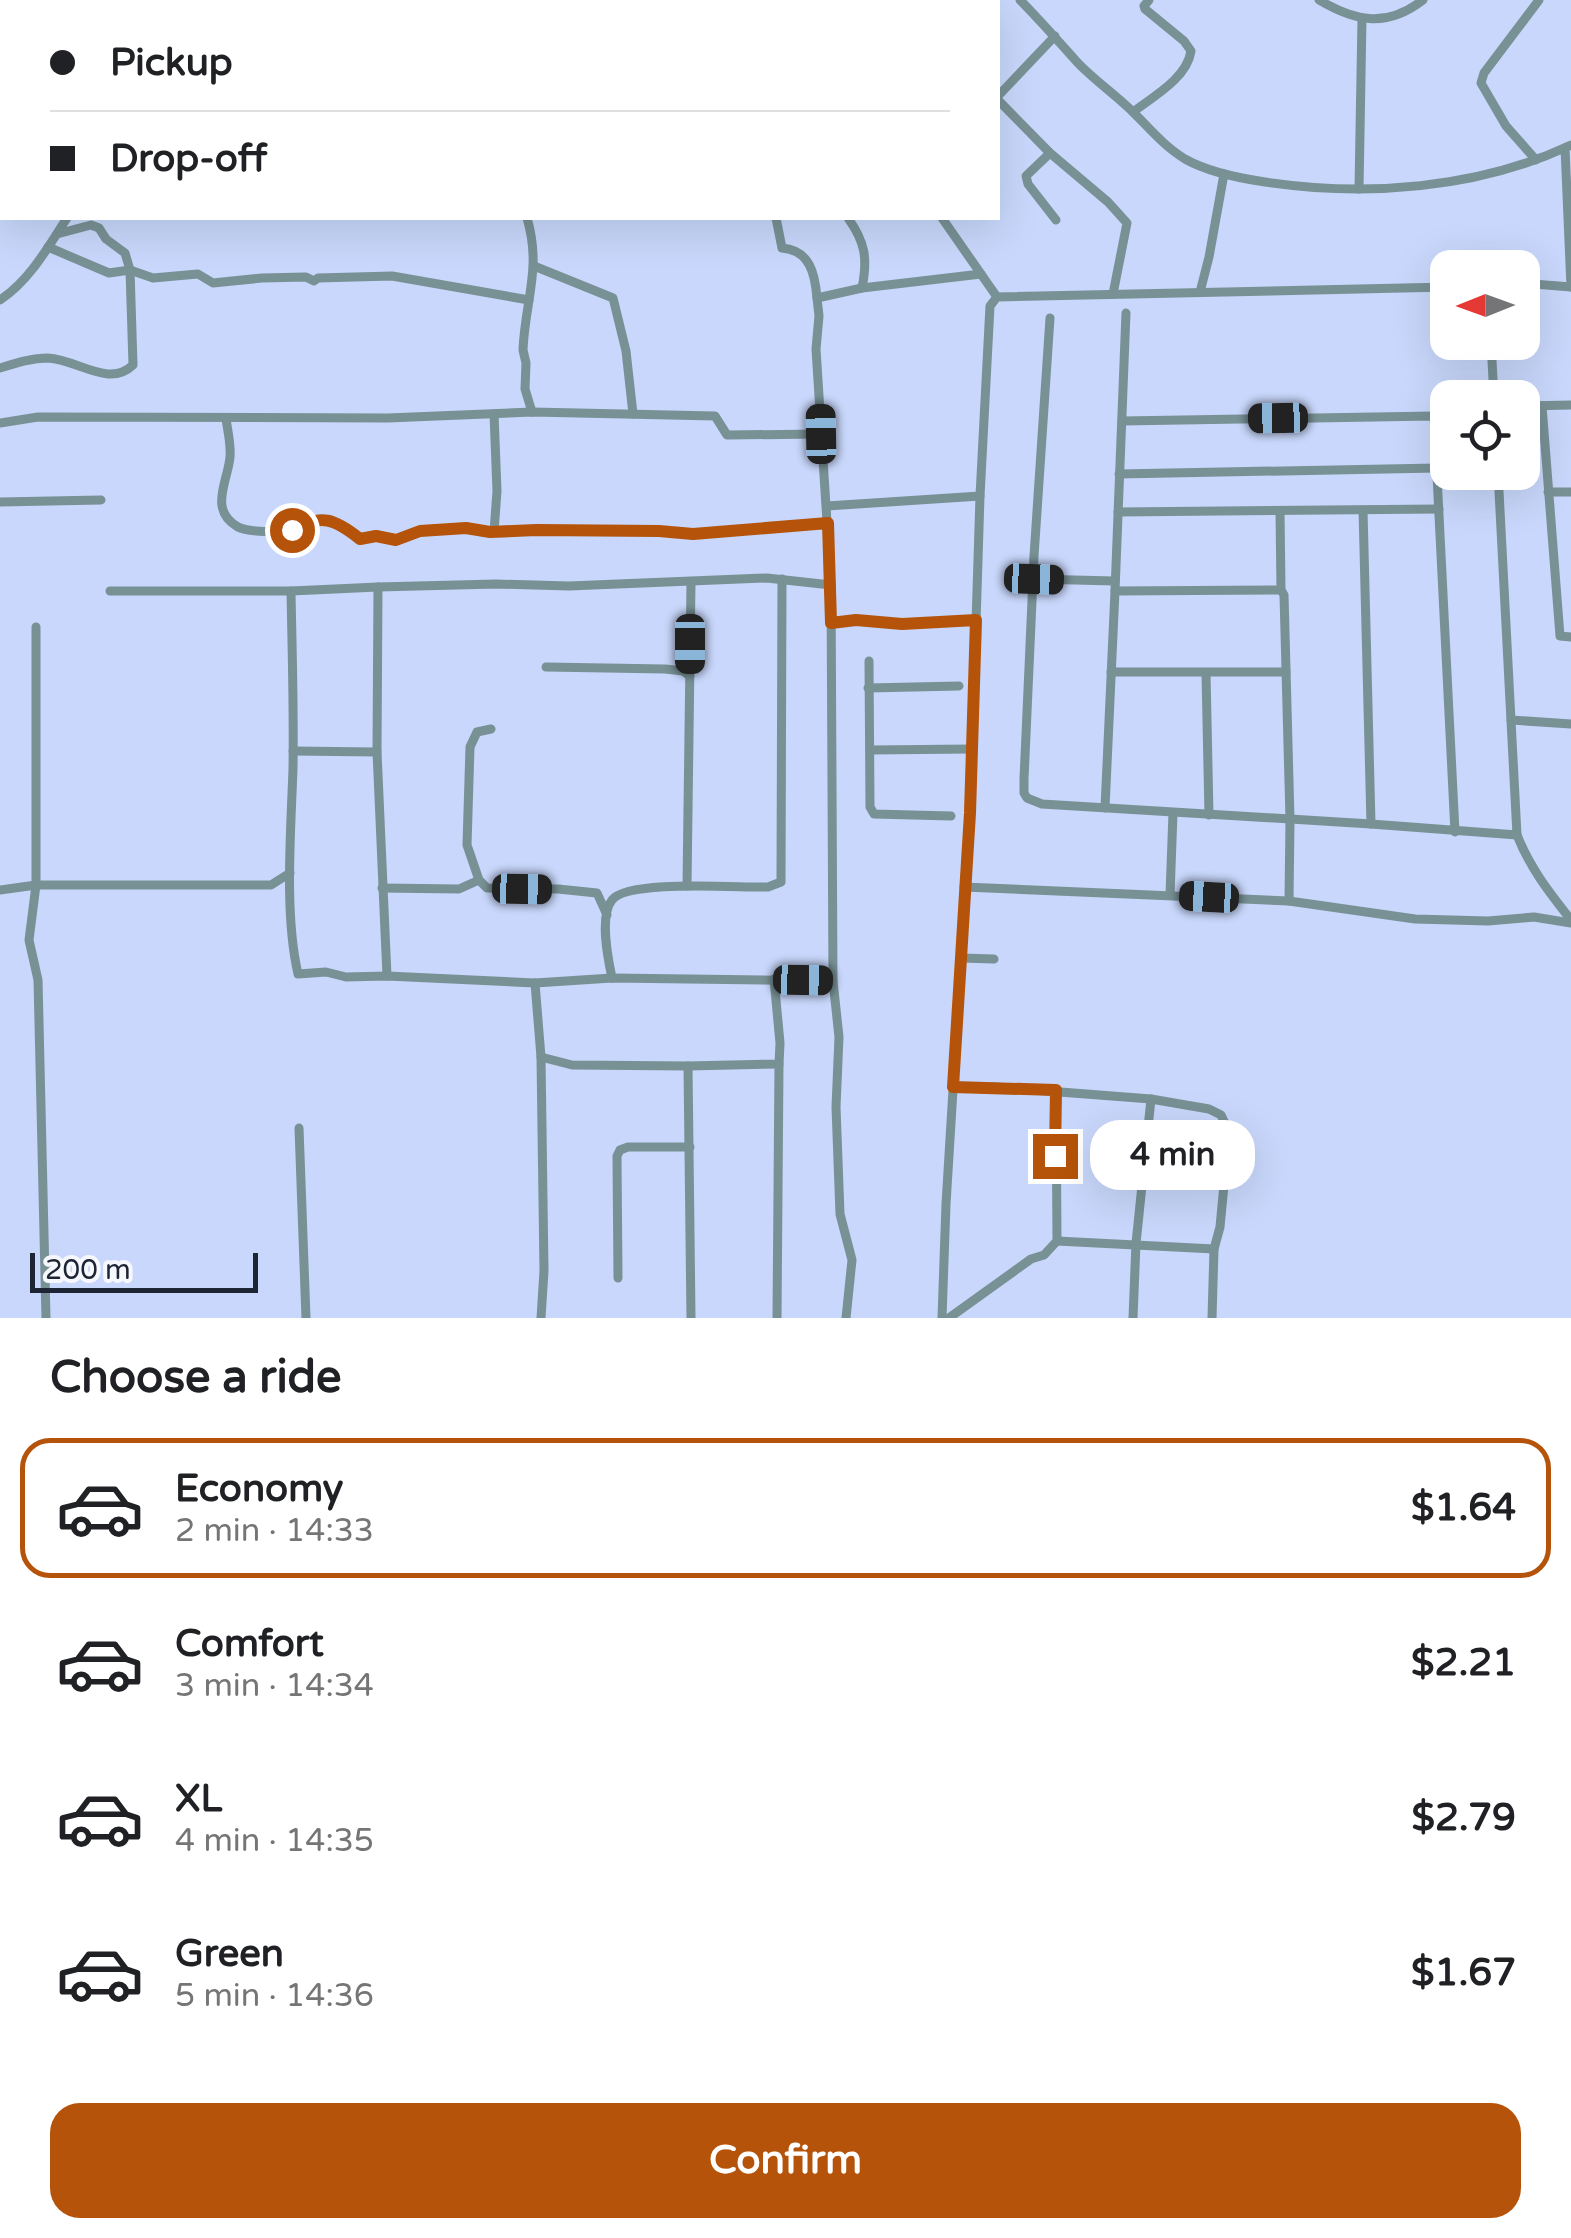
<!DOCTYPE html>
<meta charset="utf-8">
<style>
body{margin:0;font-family:"Varela Round",sans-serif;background:#f6f6f6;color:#202124;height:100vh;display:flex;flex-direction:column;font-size:38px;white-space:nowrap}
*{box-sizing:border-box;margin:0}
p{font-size:32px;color:#757577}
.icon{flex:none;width:55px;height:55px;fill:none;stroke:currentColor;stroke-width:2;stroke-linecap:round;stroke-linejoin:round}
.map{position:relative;height:1318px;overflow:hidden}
.drawer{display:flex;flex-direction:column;background:#fff;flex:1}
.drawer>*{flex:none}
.banner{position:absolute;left:0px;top:0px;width:1000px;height:220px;box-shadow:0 10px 40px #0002;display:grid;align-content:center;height:220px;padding:0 50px;background:#fff}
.needle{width:65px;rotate:269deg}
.tools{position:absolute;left:1430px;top:250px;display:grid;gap:20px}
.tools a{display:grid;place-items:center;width:110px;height:110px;border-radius:20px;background:#fff;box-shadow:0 10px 40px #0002;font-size:50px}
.scale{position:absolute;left:30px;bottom:25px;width:228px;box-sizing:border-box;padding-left:10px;border:5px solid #1d2434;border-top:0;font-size:28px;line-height:35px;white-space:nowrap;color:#1d2434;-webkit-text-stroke:8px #f6f8fd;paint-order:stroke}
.end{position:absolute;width:45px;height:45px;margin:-22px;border:12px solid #b45309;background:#fff;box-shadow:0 0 0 5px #fff}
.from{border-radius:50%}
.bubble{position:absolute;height:70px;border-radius:30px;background:#fff;box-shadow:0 10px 40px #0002;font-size:32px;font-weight:700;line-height:70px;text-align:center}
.car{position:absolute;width:30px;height:60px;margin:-30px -15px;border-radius:12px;box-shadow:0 0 8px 2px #0007;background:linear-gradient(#222 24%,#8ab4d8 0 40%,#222 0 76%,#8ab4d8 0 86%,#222 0)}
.banner b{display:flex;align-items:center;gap:35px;height:95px;font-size:38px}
.banner b+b{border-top:2px solid #e0e0e0}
.banner i{width:25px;height:25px;background:#202124}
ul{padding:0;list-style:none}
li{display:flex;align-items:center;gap:30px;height:140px;margin:0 20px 15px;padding:0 30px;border:5px solid transparent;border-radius:30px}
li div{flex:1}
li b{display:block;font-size:38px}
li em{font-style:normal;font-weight:700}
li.on{border-color:#b45309}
li>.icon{width:90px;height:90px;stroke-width:1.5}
h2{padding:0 50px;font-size:45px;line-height:120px}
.primary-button{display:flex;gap:20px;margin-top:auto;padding:20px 50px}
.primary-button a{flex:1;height:115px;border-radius:30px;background:#b45309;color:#fff;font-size:40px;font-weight:700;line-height:115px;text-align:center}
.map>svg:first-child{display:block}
</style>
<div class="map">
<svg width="1571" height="1318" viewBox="0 0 1571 1318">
<rect width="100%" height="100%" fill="#c8d7fb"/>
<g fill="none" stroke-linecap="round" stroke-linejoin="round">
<g stroke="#789195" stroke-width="9">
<path d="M22 0V2"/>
<path d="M284 0 291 2"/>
<path d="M571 0V2"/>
<path d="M1020 0C1040 20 1058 41 1077 62 1094 80 1116 95 1134 113 1150 129 1165 147 1185 159 1208 172 1238 178 1265 182 1366 197 1477 189 1571 145"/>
<path d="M1319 0C1356 22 1387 28 1423 0"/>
<path d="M117 2 124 0"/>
<path d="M733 2 734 0"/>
<path d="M792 2 793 0"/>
<path d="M855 2 856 0"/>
<path d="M0 17H2"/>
<path d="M998 96 1055 36"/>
<path d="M998 100 1050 153 1108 202 1127 223 1113 294"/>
<path d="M0 105 2 104"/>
<path d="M1133 112C1154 96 1187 78 1191 51L1184 41 1145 9 1144 6 1149 0"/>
<path d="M1565 148 1571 287"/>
<path d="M1050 153 1026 176 1028 184 1056 220"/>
<path d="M1536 160 1506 126 1481 83 1484 73 1539 0"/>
<path d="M1359 189 1362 18"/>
<path d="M527 218C542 269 525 300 523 350L526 363 525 389 532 412"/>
<path d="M776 218 782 248C810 250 815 274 817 298"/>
<path d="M848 218C865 242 868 258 862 288"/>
<path d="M942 218 997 297"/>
<path d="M48 247 109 273 130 270 153 278 198 274 213 283 262 278 306 277 314 281 318 278 392 276 529 300"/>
<path d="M534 266 613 298 626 351 633 414"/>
<path d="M1522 283 1571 287"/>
<path d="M1200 292 1209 257 1224 174"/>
<path d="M0 300C30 280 48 247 67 218"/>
<path d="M1050 318 1034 556 1024 779V793L1027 798 1042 804 1371 824 1517 835"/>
<path d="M1491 342 1494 398"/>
<path d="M0 368C16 363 31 358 48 358 79 360 109 388 133 365L130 270 125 253 106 239 99 228 91 225 57 234"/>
<path d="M1522 406 1571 405"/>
<path d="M1542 406 1560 636 1571 637"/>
<path d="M226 419C228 432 231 444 230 457 228 481 208 510 238 527 247 532 282 533 292 530 299 528 304 521 312 520 331 516 346 528 360 539L376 537 396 540 420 531 466 528 490 532 536 530 659 531 693 534 828 523"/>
<path d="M1122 421 1434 416 1455 832"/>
<path d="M0 423 38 417 388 418 532 412 715 416 727 435 821 434"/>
<path d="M1498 472 1517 835C1530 868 1549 892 1571 920"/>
<path d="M1119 474 1437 468"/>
<path d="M1548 492H1571"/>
<path d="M0 502 101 500"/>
<path d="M827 506 980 496"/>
<path d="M1363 510 1371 824"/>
<path d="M1280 511 1281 590"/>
<path d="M1118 512 1439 509"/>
<path d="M494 532 497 491 494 414"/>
<path d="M1033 579 1115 581"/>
<path d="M378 587 377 752 387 976"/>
<path d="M110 591H291C292 650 294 709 293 768 291 831 284 913 298 974L326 972 346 977 387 976 535 983 612 978 833 981"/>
<path d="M291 591 378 587 496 584 569 586 767 578 831 585"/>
<path d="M1115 591 1126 313"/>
<path d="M831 623 857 620 902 624 976 620"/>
<path d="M36 627V885L29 940 38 980 46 1318"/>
<path d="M869 661 870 807 874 814 951 816"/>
<path d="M546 667 665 669 683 671 690 676"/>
<path d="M1111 672H1286"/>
<path d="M1206 673 1209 815"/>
<path d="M868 688 959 686"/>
<path d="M1511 720 1571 724"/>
<path d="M491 729 477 732 470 747 467 845 479 880 487 888 558 889 597 893 607 915"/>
<path d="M870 750 972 749"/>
<path d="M293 751 377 752"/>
<path d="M1105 808 1115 591 1281 590 1284 595 1290 819 1289 901"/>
<path d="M687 886 691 582"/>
<path d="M964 887 1289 901 1415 919 1488 921 1534 917 1571 923"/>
<path d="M382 888 459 889 479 880"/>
<path d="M0 890 36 885H271L290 873"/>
<path d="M1170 895 1173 813"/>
<path d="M961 958 994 959"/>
<path d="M612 978C608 959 599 916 612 900 628 879 740 888 768 887L781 882 782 579"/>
<path d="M535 983 541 1057 544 1271 541 1318"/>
<path d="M541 1057 572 1065 688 1066 779 1064 780 1043 774 979"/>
<path d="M688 1066 691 1318"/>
<path d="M953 1087H995L1151 1099 1209 1109 1221 1115 1229 1132 1220 1227 1214 1249 1212 1318"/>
<path d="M299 1128 306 1318"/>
<path d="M1057 1241 1214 1249"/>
<path d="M618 1278 617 1156 620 1150 628 1147H690"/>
<path d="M777 1318 779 1064"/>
<path d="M846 1318 852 1260 840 1214 836 1107 839 1037 833 981 831 585 816 349 819 316 817 298 862 288 981 274"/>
<path d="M942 1318 946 1204 970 813 980 496 990 306 997 297 1448 287"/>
<path d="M949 1318 1031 1259 1044 1255 1057 1241 1056 1091"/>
<path d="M1133 1318 1136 1243 1151 1099"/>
</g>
</g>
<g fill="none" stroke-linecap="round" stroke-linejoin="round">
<path stroke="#b45309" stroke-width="12" d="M292 530C321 513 335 519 360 539L376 536 396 540 420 531 466 528 490 532 536 530 659 531 693 534 828 523 831 623 856 620 902 624 976 620 970 813 953 1087 1056 1090 1055 1156"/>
</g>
</svg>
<div class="tools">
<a><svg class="needle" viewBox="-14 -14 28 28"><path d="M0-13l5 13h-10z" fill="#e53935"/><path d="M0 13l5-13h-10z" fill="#757577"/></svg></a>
<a><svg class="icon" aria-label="locate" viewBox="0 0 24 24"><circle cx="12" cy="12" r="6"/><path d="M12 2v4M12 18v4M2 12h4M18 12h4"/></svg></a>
</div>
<div class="scale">200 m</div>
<i class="end from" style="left:292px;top:530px"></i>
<i class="end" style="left:1055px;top:1156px"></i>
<div class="bubble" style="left:1090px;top:1120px;width:165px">4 min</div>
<i class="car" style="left:1278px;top:418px;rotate:269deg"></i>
<i class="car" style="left:821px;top:434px;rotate:359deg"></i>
<i class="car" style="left:1034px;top:579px;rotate:92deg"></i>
<i class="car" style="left:690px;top:644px;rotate:180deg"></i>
<i class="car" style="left:522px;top:889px;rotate:91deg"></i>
<i class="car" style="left:1209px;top:897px;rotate:273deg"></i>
<i class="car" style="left:803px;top:980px;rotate:91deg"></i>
<div class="banner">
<b><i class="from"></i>Pickup</b>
<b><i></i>Drop-off</b>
</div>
</div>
<section class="drawer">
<h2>Choose a ride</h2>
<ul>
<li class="on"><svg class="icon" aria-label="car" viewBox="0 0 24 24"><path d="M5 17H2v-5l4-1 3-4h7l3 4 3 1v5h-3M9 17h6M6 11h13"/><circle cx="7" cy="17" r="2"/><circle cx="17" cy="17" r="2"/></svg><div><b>Economy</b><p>2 min · 14:33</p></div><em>$1.64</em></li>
<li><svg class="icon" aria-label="car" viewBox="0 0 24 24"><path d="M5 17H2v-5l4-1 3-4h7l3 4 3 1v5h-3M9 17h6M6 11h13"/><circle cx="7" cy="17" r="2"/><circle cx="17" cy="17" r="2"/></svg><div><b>Comfort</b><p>3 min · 14:34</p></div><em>$2.21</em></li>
<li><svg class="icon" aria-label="car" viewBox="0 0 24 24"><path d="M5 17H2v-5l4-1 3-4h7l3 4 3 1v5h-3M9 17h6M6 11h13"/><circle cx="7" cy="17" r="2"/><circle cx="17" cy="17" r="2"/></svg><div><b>XL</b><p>4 min · 14:35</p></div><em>$2.79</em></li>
<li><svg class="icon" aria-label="car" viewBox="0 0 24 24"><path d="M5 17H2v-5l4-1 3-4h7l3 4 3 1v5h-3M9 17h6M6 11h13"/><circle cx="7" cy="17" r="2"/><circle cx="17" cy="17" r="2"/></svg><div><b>Green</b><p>5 min · 14:36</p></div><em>$1.67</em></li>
</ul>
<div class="primary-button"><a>Confirm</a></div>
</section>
